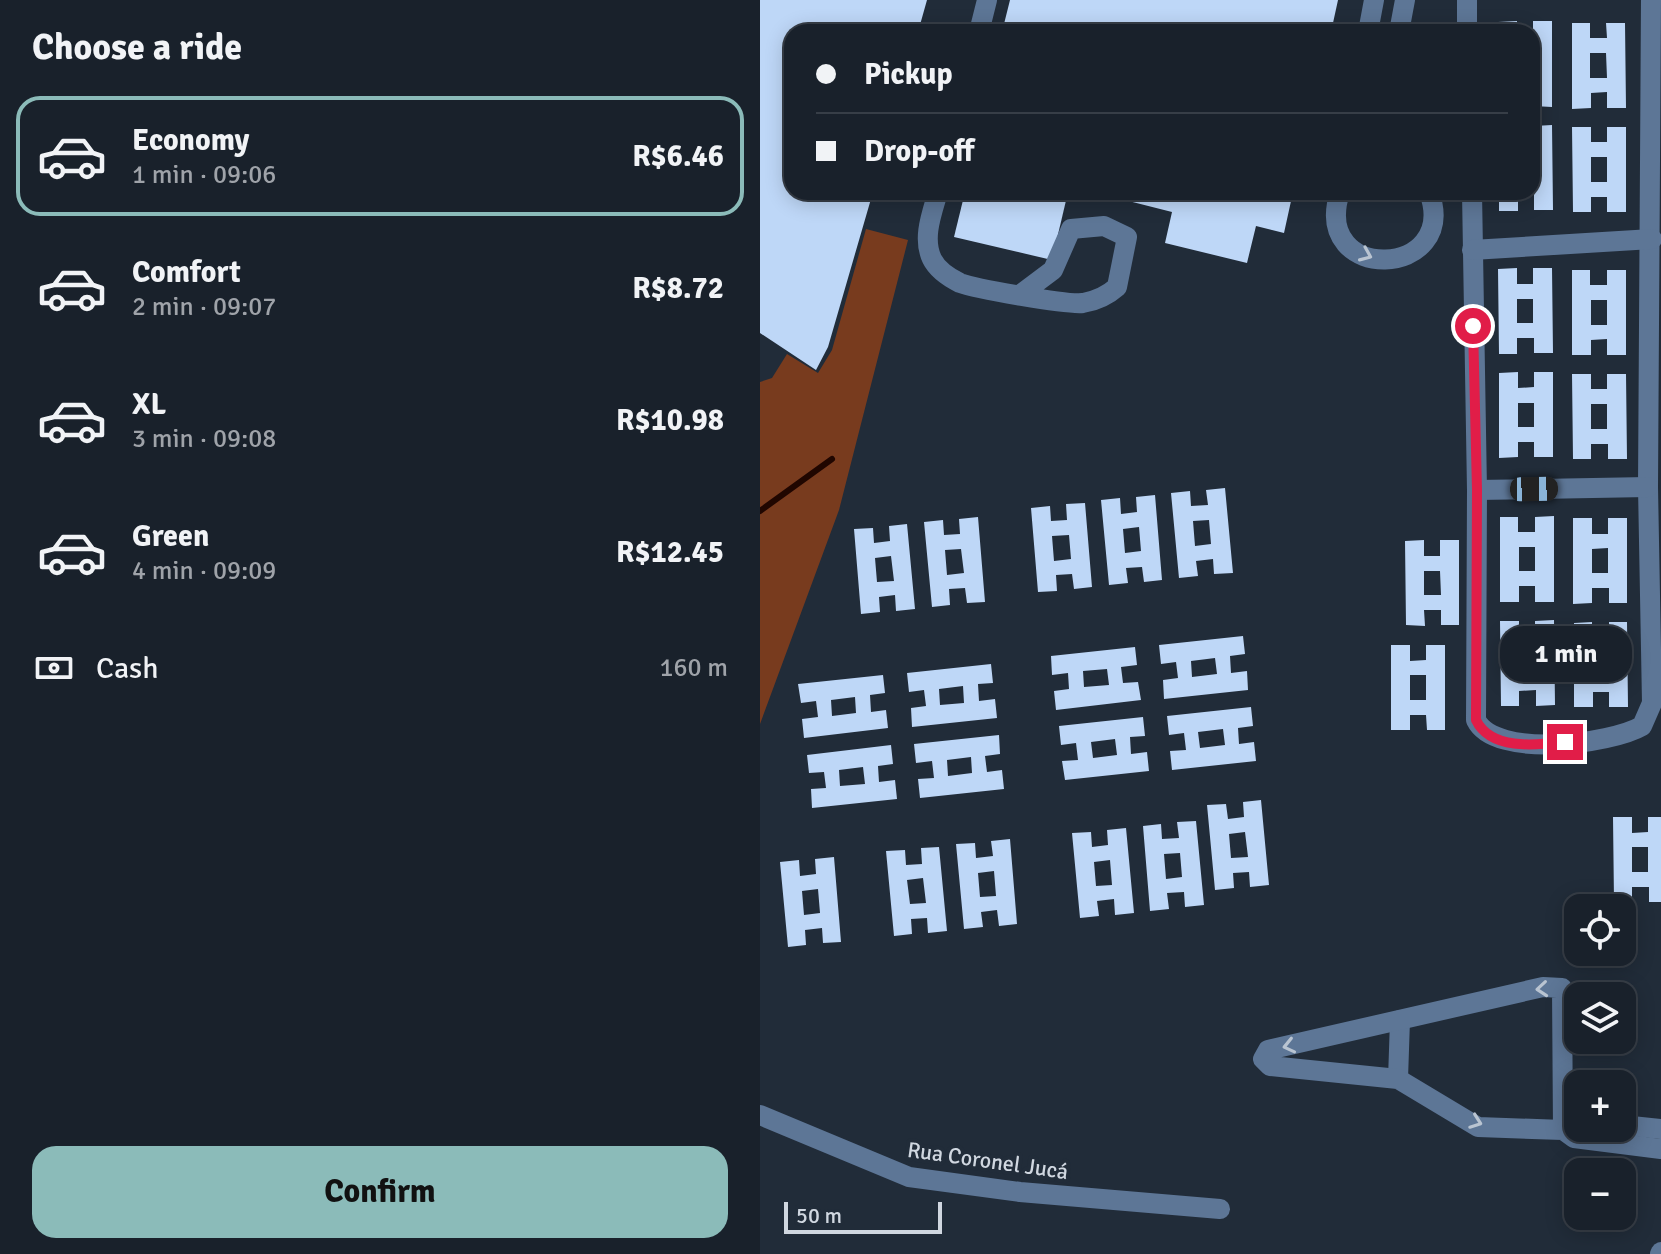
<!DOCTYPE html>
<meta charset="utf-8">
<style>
body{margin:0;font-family:Signika,sans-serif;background:#262e37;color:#f1f3f6;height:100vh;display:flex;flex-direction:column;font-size:30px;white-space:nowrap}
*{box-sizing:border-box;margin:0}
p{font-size:26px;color:#9fa3a9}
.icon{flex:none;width:44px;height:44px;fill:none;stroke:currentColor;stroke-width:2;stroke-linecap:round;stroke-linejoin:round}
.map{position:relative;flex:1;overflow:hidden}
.sheet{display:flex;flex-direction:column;background:#19212b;width:760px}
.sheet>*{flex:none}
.top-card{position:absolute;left:24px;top:24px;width:756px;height:176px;border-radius:24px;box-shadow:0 4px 20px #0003,0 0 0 2px #373e47;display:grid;align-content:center;height:176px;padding:0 32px;background:#19212b}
.buttons{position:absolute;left:804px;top:894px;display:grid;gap:16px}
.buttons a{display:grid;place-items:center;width:72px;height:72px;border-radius:16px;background:#19212b;box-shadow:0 4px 20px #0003,0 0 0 2px #373e47;font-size:40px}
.scale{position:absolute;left:24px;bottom:20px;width:158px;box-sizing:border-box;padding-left:8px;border:4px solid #d0d7e0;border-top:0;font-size:22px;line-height:28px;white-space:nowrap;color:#d0d7e0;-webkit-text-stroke:6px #212c39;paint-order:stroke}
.end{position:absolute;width:36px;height:36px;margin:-18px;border:10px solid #e11d48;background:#fff;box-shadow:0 0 0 4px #fff}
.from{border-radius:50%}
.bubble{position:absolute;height:56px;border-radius:24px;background:#19212b;box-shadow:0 4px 20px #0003,0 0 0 2px #373e47;font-size:26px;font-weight:700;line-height:56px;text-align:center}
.car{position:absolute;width:24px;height:48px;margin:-24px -12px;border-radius:10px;box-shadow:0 0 6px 2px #0007;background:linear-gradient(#222 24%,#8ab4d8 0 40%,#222 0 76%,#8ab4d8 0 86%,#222 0)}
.top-card b{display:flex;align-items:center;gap:28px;height:76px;font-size:30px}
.top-card b+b{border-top:2px solid #373e47}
.top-card i{width:20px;height:20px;background:#f1f3f6}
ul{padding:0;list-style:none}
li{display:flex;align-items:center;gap:24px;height:120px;margin:0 16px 12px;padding:0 16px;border:4px solid transparent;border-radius:24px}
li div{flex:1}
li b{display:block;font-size:30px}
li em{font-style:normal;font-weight:700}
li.active{border-color:#8bbbb9}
li>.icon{width:72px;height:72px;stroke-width:1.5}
h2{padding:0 32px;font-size:36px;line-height:96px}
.pay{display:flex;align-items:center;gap:20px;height:88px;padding:0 32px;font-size:30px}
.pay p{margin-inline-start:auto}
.primary-button{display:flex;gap:16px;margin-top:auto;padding:16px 32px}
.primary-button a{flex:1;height:92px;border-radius:24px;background:#8bbbb9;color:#111;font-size:32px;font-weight:700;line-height:92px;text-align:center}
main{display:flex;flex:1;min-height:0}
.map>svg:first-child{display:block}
</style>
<main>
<section class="sheet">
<h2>Choose a ride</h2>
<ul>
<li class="active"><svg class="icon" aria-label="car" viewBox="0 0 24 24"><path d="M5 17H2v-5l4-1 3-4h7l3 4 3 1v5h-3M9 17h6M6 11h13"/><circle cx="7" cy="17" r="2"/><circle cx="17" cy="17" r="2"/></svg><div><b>Economy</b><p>1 min · 09:06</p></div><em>R$6.46</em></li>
<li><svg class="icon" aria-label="car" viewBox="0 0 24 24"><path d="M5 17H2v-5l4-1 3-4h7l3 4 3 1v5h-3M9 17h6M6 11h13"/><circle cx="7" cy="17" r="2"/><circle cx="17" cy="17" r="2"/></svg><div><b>Comfort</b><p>2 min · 09:07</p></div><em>R$8.72</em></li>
<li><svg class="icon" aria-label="car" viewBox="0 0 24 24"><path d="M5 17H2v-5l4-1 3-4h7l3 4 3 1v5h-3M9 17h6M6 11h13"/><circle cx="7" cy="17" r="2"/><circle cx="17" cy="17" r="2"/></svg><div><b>XL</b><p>3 min · 09:08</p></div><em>R$10.98</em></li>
<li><svg class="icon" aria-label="car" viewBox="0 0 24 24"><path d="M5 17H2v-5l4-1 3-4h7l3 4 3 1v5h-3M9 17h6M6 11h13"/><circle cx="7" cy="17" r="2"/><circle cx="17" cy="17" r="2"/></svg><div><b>Green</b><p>4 min · 09:09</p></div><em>R$12.45</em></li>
</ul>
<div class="pay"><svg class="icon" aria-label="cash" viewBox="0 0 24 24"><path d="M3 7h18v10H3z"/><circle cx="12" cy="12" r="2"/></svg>Cash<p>160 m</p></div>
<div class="primary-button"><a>Confirm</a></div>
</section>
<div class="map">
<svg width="901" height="1254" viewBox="0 0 901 1254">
<rect width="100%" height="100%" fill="#212c39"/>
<path fill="#783b1e" d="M106 229 148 240 79 510 0 724V382L12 378 27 354 58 373 72 350Z"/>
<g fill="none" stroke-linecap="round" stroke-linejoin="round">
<path stroke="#200600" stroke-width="6" d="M0 511 72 459"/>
</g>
<g fill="#bed7f7" fill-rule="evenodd">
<path d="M0 0H167L158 32H32V192H113L68 347 56 370 0 333Z"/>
<path d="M250 0H578L571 32H242Z"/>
<path d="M757 21V32H738V22Z"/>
<path d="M773 21H792V107L773 106Z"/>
<path d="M812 23H830V38H847L846 23H865L866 108H847V92L831 93V108L812 109ZM830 53H846L847 78H830Z"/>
<path d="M792 125 793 210H774V195H758V211H739V192H772L774 126Z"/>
<path d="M812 127H831V142H847V127H866V212H847V197H831V212H813ZM831 157H847V182H831Z"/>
<path d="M205 192H308L292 260 194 237Z"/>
<path d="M333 192H533L524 233 496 226 487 263 405 243 412 212Z"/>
<path d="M757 268V284H773V268H792L793 353H774V338H757V354H739L738 269ZM757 299H773V323H757Z"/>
<path d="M812 270H830V285H847V270H866V355H847V339L831 340V355H812ZM831 300H847V325H831Z"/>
<path d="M758 372V388L774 387V372H793V457H774V442H758V457L739 458V373ZM758 403H774V427H758Z"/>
<path d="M812 374H831V389H847V374H866L867 459H848V444H831V459H813ZM831 404H847V429H831Z"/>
<path d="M465 488 473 573 454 574 453 559 436 561 438 576 419 578 411 493 430 491 431 506 448 505 446 490ZM449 520 451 544 435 546 433 521Z"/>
<path d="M395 495 402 580 384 582 382 567 366 568 368 583 349 585 341 500 360 498 361 514 377 512 376 497ZM379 527 381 551 365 553 363 529Z"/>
<path d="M325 503 332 587 314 589 312 574 296 575 297 591 278 592 271 508 290 506 291 521 307 520 306 504ZM309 535 311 559 294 561 292 536Z"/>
<path d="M794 516V602H775V586H759V602H740V517H758V532H775V517ZM759 547H775V571H759Z"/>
<path d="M218 517 225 602 207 603 205 588 189 589 190 605 172 607 164 522 183 520 184 535 200 534 199 519ZM201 549 204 573 187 575 185 550Z"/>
<path d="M813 518H832V534H848V518H867V603H849V588H832V603L813 604ZM848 548V573H832V549Z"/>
<path d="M147 524 155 609 136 611 135 595 119 597 120 612 101 614 94 529 113 528 114 543 130 541 129 526ZM131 556 134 581 117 582 115 558Z"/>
<path d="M664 540V556H680V540H699V625H681V610H664L665 626 646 625 645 541ZM664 571H680L681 595H664Z"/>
<path d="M794 620 795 705 776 706V690L759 691V706H741L740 621H759V636H775V621ZM759 651H775V675H759Z"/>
<path d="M832 622V638H849V622H867L868 707H849V692H833V707H814V623ZM833 652H849V677H833Z"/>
<path d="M483 636 485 654 470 656 471 673 487 671 488 690 404 699 403 680 418 678 416 662 401 664 399 645ZM455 658 457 674 432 677 431 661Z"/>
<path d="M631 645H650V661L666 660V645H685V730H667L666 715H650V730H631ZM650 675H666V700H650Z"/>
<path d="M375 647 377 665 361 667 363 683 378 682 381 700 296 710 294 691 309 689 308 673 292 675 291 656ZM347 669 349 685 324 687 323 671Z"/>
<path d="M231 664 233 683 218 684 219 701 235 699 237 718 152 727 151 708 166 706 164 690 149 692 147 673ZM203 686 204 703 180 705 179 689Z"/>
<path d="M123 675 125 693 110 695 111 712 126 710 128 728 44 738 42 719 58 717 56 701 41 703 38 684ZM95 697 96 713 72 716 71 700Z"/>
<path d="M491 707 493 726 478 728 479 744 494 742 496 761 412 770 410 751 426 750 424 733 409 735 407 716ZM463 729 465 745 440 748 438 732Z"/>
<path d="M383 717 385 736 370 737 371 754 387 752 389 771 305 780 302 761 318 760 316 743 301 745 299 726ZM355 739 357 755 333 758 331 742Z"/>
<path d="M239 735 240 754 225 756 227 772 242 770 244 789 160 798 158 779 174 778 172 761 156 763 154 744ZM211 757 212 773 188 776 187 760Z"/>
<path d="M131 745 133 764 118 766 119 782 135 780 137 799 52 808 51 789 66 788 64 772 49 773 47 755ZM103 767 105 784 80 786 79 770Z"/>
<path d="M501 800 509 885 490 887 489 872 473 873 474 888 455 890 447 805 466 804 468 819 484 817 483 802ZM485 832 488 857 471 858 469 834Z"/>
<path d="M853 817H872V833L888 832V817H901V902H889V887H872V902H854ZM872 847H888V872H872Z"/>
<path d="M436 821 444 905 425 907 424 892 407 893 409 909 390 911 383 826 401 824 402 839 419 838 417 822ZM420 853 422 877 406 879 404 854Z"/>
<path d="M366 828 374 913 355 915 354 899 337 901 339 916 320 918 312 833 331 832 332 847 348 845 347 830ZM350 860 352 885 336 886 334 862Z"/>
<path d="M250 839 257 924 239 926 237 910 221 912 223 927 204 929 196 844 215 843 216 858 233 856 231 841ZM234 871 236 896 220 897 218 873Z"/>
<path d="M179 847 187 931 168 933 167 918 151 919 152 934 134 936 126 851 145 850 146 865 162 864 161 848ZM163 878 166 903 150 904 147 880Z"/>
<path d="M74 857 81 942 63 943 62 928 45 930 46 945 28 947 20 862 39 860 40 876 56 874 55 859ZM58 889 60 913 44 915 42 891Z"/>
</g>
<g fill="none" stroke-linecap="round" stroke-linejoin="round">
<g stroke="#5d7696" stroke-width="20">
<path d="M707 0V32"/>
<path d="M219 32 227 0"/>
<path d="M608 32 614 0"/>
<path d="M639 32 645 0"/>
<path d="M178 192C172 213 162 238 172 259 177 269 190 278 200 283 216 289 307 305 323 303 335 301 348 295 357 287L367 237 344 226 311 229 293 270 261 294"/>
<path d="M580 192C550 285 701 279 669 192"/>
<path d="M712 192 717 490 716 720C735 759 851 744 882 726L892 703 888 487 891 0"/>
<path d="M712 250 892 239"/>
<path d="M717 490 888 487"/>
<path d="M638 1079 640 1020"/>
<path d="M0 1115 149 1177 260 1192 460 1209"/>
<path d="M862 1125 901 1129"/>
<path d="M803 1130 802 988 783 987 508 1050 503 1059 510 1066 638 1079 718 1127 803 1130 814 1138 901 1149"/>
<path d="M900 1254 901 1252"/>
</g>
</g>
<defs><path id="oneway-chevron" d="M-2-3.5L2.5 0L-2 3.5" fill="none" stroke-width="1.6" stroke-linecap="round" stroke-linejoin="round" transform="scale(2)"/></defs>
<g stroke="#b9c4d1">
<use href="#oneway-chevron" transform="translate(606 255) rotate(23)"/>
<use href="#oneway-chevron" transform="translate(782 989) rotate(175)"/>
<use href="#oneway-chevron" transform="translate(529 1046) rotate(167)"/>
<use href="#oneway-chevron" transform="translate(716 1122) rotate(20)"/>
</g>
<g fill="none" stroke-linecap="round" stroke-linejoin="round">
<path stroke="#e11d48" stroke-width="10" d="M713 326 717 490 716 720C731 751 777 745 805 742"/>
</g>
<g text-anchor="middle" stroke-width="8" stroke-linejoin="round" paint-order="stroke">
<g font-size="22" fill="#d0d7e0" stroke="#212c39">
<text transform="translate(228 1160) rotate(8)" y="8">Rua Coronel Jucá</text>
</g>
</g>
</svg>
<div class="buttons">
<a><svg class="icon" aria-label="locate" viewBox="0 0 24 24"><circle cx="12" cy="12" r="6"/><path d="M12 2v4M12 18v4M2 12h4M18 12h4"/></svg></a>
<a><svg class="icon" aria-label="layers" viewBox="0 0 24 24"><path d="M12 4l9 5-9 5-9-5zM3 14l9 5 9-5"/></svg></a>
<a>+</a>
<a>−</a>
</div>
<div class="scale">50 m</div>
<i class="end from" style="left:713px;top:326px"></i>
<i class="end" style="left:805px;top:742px"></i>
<div class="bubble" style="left:740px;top:626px;width:132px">1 min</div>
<i class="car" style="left:774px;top:489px;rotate:89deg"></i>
<div class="top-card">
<b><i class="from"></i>Pickup</b>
<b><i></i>Drop-off</b>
</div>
</div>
</main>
